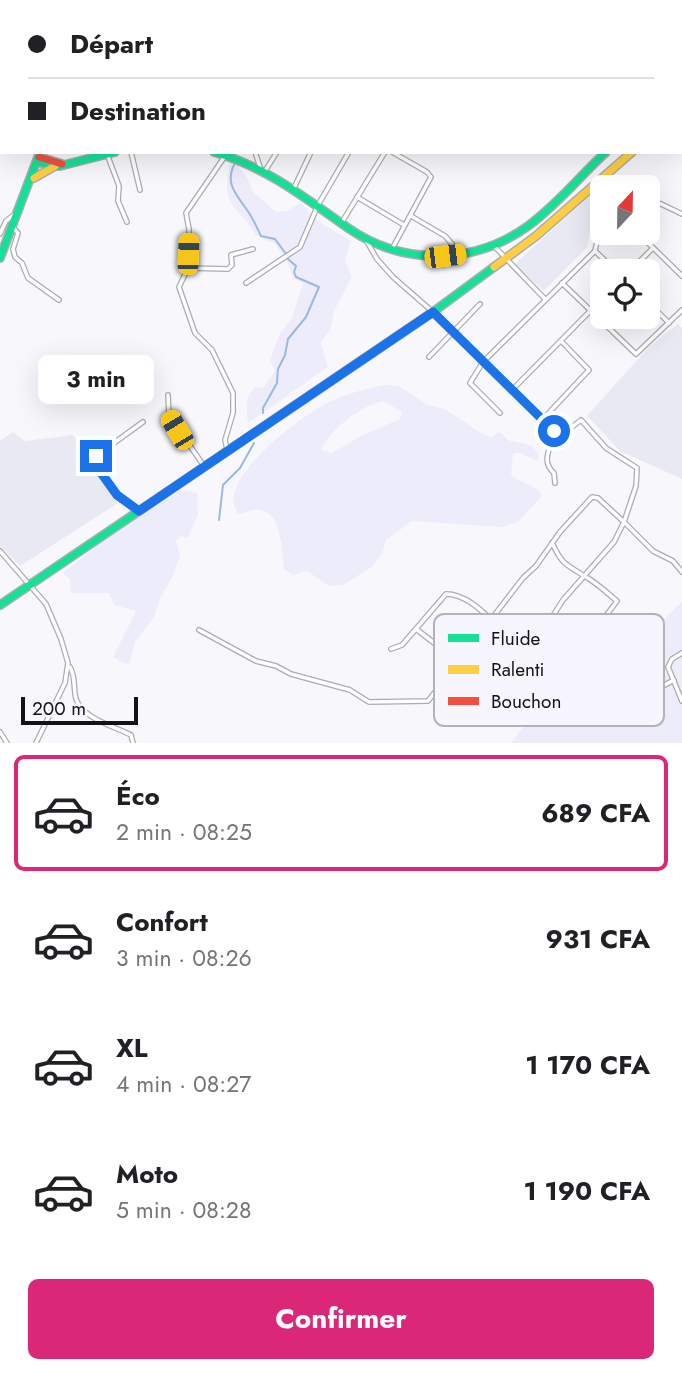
<!DOCTYPE html>
<html lang="fr">
<meta charset="utf-8">
<style>
body{margin:0;font-family:Jost,sans-serif;background:#f2f2f2;color:#202124;height:100vh;display:flex;flex-direction:column;font-size:26px;white-space:nowrap}
*{box-sizing:border-box;margin:0}
p{font-size:23px;color:#757577}
.icon{flex:none;width:38px;height:38px;fill:none;stroke:currentColor;stroke-width:2;stroke-linecap:round;stroke-linejoin:round}
.map{position:relative;height:743px;overflow:hidden}
.side{display:flex;flex-direction:column;background:#fff;flex:1}
.side>*{flex:none}
.banner{position:absolute;left:0px;top:0px;width:682px;height:154px;box-shadow:0 7px 28px #0002;display:grid;align-content:center;height:154px;padding:0 28px;background:#fff}
.needle{width:46px;rotate:22deg}
.tools{position:absolute;left:590px;top:175px;display:grid;gap:14px}
.tools a{display:grid;place-items:center;width:70px;height:70px;border-radius:10px;background:#fff;box-shadow:0 7px 28px #0002;font-size:35px}
.scale{position:absolute;left:21px;bottom:18px;width:117px;box-sizing:border-box;padding-left:7px;border:4px solid #131216;border-top:0;font-size:19px;line-height:24px;white-space:nowrap;color:#131216;-webkit-text-stroke:5px #f7f6fe;paint-order:stroke}
.end{position:absolute;width:32px;height:32px;margin:-16px;border:9px solid #1a73e8;background:#fff;box-shadow:0 0 0 4px #fff}
.from{border-radius:50%}
.bubble{position:absolute;height:49px;border-radius:10px;background:#fff;box-shadow:0 7px 28px #0002;font-size:23px;font-weight:700;line-height:49px;text-align:center}
.car{position:absolute;width:21px;height:42px;margin:-21px -10px;border-radius:9px;box-shadow:0 0 5px 2px #0007;background:linear-gradient(#f5c518 24%,#345 0 40%,#f5c518 0 76%,#345 0 86%,#f5c518 0)}
.banner b{display:flex;align-items:center;gap:24px;height:66px;font-size:26px}
.banner b+b{border-top:2px solid #e0e0e0}
.banner i{width:18px;height:18px;background:#202124}
ul{padding:12px 0 0;list-style:none}
li{display:flex;align-items:center;gap:21px;height:116px;margin:0 14px 10px;padding:0 14px;border:4px solid transparent;border-radius:10px}
li div{flex:1}
li b{display:block;font-size:26px}
li em{font-style:normal;font-weight:700}
li.active{border-color:#db2777}
li>.icon{width:63px;height:63px;stroke-width:1.5}
.primary-button{display:flex;gap:14px;margin-top:auto;padding:14px 28px}
.primary-button a{flex:1;height:80px;border-radius:10px;background:#db2777;color:#fff;font-size:28px;font-weight:700;line-height:80px;text-align:center}
.map>svg:first-child{display:block}
</style>
<div class="map">
<svg width="682" height="743" viewBox="0 0 682 743">
<rect width="100%" height="100%" fill="#f8f8fc"/>
<g fill="#e9e9f4">
<path d="M599 187 587 247 544 291 515 264Z"/>
<path d="M678 324 682 328V479L620 451 587 416 650 346Z"/>
<path d="M13 432 25 441 73 435 118 503 20 566 0 546V441Z"/>
</g>
<g fill="#edecfb" fill-rule="evenodd">
<path d="M229 152H239L238 166 248 179 253 192 276 212 287 211 301 203 321 223 351 241 345 260 352 277 334 311 330 330 321 342 328 367 248 423C246 408 245 398 255 387L263 388 275 371 270 361 279 335 292 318 303 283 293 278 287 261 275 244 255 235C248 219 234 211 229 198 223 183 232 167 229 152Z"/>
<path d="M387 385 399 386 428 405 445 409 481 433 491 437 500 432 508 440C522 444 533 441 539 456L537 461 521 453H513L511 476 539 490 542 496 519 521 503 527 412 521 386 540 382 554 372 567 343 585 329 586 307 571 293 575 284 569C281 550 283 507 254 510 249 511 243 513 238 514 213 480 300 418 325 404 344 394 367 388 387 385ZM383 401 402 412 400 419 361 436 332 453 321 450C331 429 360 406 383 401Z"/>
<path d="M180 490 197 493 198 514 188 538 180 536 176 541 180 555 173 575 159 601 154 617 135 642 130 664 123 663 113 657 136 611 114 605 109 593H71L70 579 63 573 108 536Z"/>
<path d="M682 602V743H511L534 713 558 721Z"/>
</g>
<g fill="none" stroke-linecap="round" stroke-linejoin="round">
<g stroke="#9cb8dc" stroke-width="2">
<path d="M235 163C224 183 236 194 247 210 253 218 257 228 261 236L275 239 286 254"/>
<path d="M263 413V408L277 383 278 369 285 355 288 339 306 317 319 287 296 277 294 272 296 266 288 259"/>
<path d="M219 520 223 485 240 468 254 443"/>
</g>
<g stroke="#acacaf" stroke-width="6">
<g id="street">
<path d="M213 0V2"/>
<path d="M334 2 335 0"/>
<path d="M366 2 367 0"/>
<path d="M681 36 682 39"/>
<path d="M131 152 140 190"/>
<path d="M255 152 260 167"/>
<path d="M107 154 119 186 118 201 127 222"/>
<path d="M225 156 186 213 189 229 188 268 179 287 195 333 212 350 233 393V413L225 440 227 450"/>
<path d="M265 171 277 152"/>
<path d="M294 188 311 152"/>
<path d="M648 192 659 203 682 214"/>
<path d="M357 197 404 225"/>
<path d="M411 216 445 236 460 253"/>
<path d="M342 222 385 152"/>
<path d="M13 227 18 233 13 249 15 257 22 263 28 278 59 300"/>
<path d="M638 233 682 276"/>
<path d="M0 234 6 221 15 214"/>
<path d="M366 240 377 259 393 277 433 312 554 431C553 446 539 460 554 473L555 483"/>
<path d="M494 246 545 299"/>
<path d="M392 249 431 177 427 172 392 152"/>
<path d="M595 251 616 271"/>
<path d="M188 268 228 269 232 265 231 255 253 249"/>
<path d="M630 271 653 248"/>
<path d="M246 283 300 247 318 205 349 152"/>
<path d="M562 283 636 354 682 310"/>
<path d="M648 302 669 323"/>
<path d="M429 357 480 304"/>
<path d="M512 390 602 299"/>
<path d="M168 395 169 416 204 466"/>
<path d="M500 413 470 383 483 362 595 251 602 217"/>
<path d="M543 419 589 370 561 341"/>
<path d="M138 510 117 495 94 461 96 456 143 422"/>
<path d="M0 551 46 604 61 639 68 663 65 683 36 743"/>
<path d="M416 629 459 662"/>
<path d="M199 630 256 661 276 666 291 674 350 690 369 702 428 701 523 578 536 566 560 532 592 497 598 498 624 522 636 486 637 468 606 448 581 420 563 434 555 435"/>
<path d="M391 649 402 645 446 594C470 594 490 620 507 634 514 640 523 644 531 650L563 600 614 542 624 522 653 551 673 561 682 572"/>
<path d="M531 650 564 672"/>
<path d="M682 653 672 659 668 667 682 701"/>
<path d="M70 667C76 677 73 688 76 699 83 719 114 726 131 735L133 743"/>
<path d="M536 709 617 601C607 593 597 583 586 577 566 564 563 566 552 543"/>
<path d="M612 713 674 680"/>
<path d="M0 732 7 743"/>
</g>
</g>
<g stroke="#acacaf" stroke-width="10">
<g id="fast">
<path d="M96 0V2"/>
<path d="M681 109 682 108"/>
<path d="M214 152C266 167 304 197 348 228 403 266 474 265 528 226 557 205 580 176 606 152"/>
<path d="M37 162 60 166 115 152"/>
<path d="M0 258 40 152"/>
<path d="M0 605 433 312 494 267"/>
</g>
</g>
<g stroke="#acacaf" stroke-width="10">
<g id="slow">
<path d="M34 178 55 166"/>
<path d="M494 267 536 236 632 152"/>
</g>
</g>
<g stroke="#acacaf" stroke-width="10">
<path id="jam" d="M39 157 62 164"/>
</g>
<use href="#street" stroke="#fefeff" stroke-width="3.5"/>
<use href="#fast" stroke="#16e098" stroke-width="7"/>
<use href="#slow" stroke="#ffcf43" stroke-width="7"/>
<use href="#jam" stroke="#f24e42" stroke-width="7"/>
</g>
<g fill="none" stroke-linecap="round" stroke-linejoin="round">
<path stroke="#1a73e8" stroke-width="9" d="M96 456 94 463 117 495 139 511 433 312 554 431"/>
</g>
<rect x="434" y="614" width="230" height="112" rx="10" fill="#f7f6fe" stroke="#b3b2b8" stroke-width="2"/>
<rect x="448" y="634" width="31" height="8" fill="#16e098"/>
<rect x="448" y="665" width="31" height="9" fill="#ffcf43"/>
<rect x="448" y="697" width="31" height="8" fill="#f24e42"/>
<g font-size="19" fill="#131216">
<text x="491" y="645">Fluide</text>
<text x="491" y="676">Ralenti</text>
<text x="491" y="708">Bouchon</text>
</g>
</svg>
<div class="tools">
<a><svg class="needle" viewBox="-14 -14 28 28"><path d="M0-13l5 13h-10z" fill="#e53935"/><path d="M0 13l5-13h-10z" fill="#757577"/></svg></a>
<a><svg class="icon" aria-label="locate" viewBox="0 0 24 24"><circle cx="12" cy="12" r="6"/><path d="M12 2v4M12 18v4M2 12h4M18 12h4"/></svg></a>
</div>
<div class="scale">200 m</div>
<i class="end from" style="left:554px;top:431px"></i>
<i class="end" style="left:96px;top:456px"></i>
<div class="bubble" style="left:38px;top:355px;width:116px">3 min</div>
<i class="car" style="left:188px;top:254px;rotate:2deg"></i>
<i class="car" style="left:445px;top:256px;rotate:83deg"></i>
<i class="car" style="left:177px;top:430px;rotate:329deg"></i>
<div class="banner">
<b><i class="from"></i>Départ</b>
<b><i></i>Destination</b>
</div>
</div>
<section class="side">
<ul>
<li class="active"><svg class="icon" aria-label="car" viewBox="0 0 24 24"><path d="M5 17H2v-5l4-1 3-4h7l3 4 3 1v5h-3M9 17h6M6 11h13"/><circle cx="7" cy="17" r="2"/><circle cx="17" cy="17" r="2"/></svg><div><b>Éco</b><p>2 min · 08:25</p></div><em>689 CFA</em></li>
<li><svg class="icon" aria-label="car" viewBox="0 0 24 24"><path d="M5 17H2v-5l4-1 3-4h7l3 4 3 1v5h-3M9 17h6M6 11h13"/><circle cx="7" cy="17" r="2"/><circle cx="17" cy="17" r="2"/></svg><div><b>Confort</b><p>3 min · 08:26</p></div><em>931 CFA</em></li>
<li><svg class="icon" aria-label="car" viewBox="0 0 24 24"><path d="M5 17H2v-5l4-1 3-4h7l3 4 3 1v5h-3M9 17h6M6 11h13"/><circle cx="7" cy="17" r="2"/><circle cx="17" cy="17" r="2"/></svg><div><b>XL</b><p>4 min · 08:27</p></div><em>1 170 CFA</em></li>
<li><svg class="icon" aria-label="car" viewBox="0 0 24 24"><path d="M5 17H2v-5l4-1 3-4h7l3 4 3 1v5h-3M9 17h6M6 11h13"/><circle cx="7" cy="17" r="2"/><circle cx="17" cy="17" r="2"/></svg><div><b>Moto</b><p>5 min · 08:28</p></div><em>1 190 CFA</em></li>
</ul>
<div class="primary-button"><a>Confirmer</a></div>
</section>
